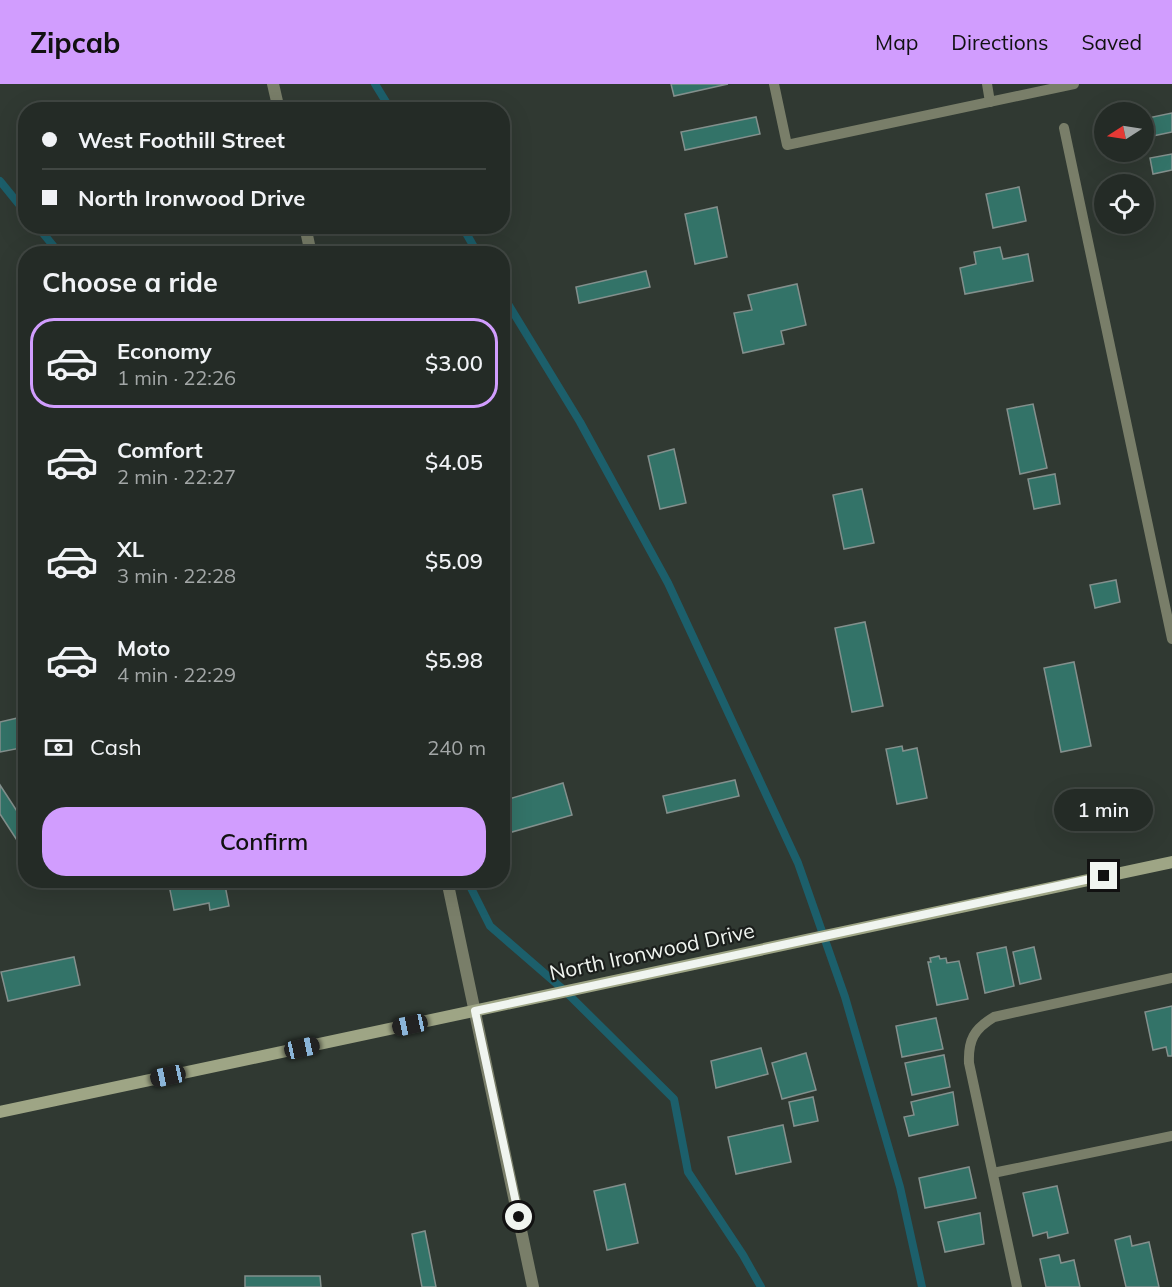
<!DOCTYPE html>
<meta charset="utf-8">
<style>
body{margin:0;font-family:Mulish,sans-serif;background:#303732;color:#f1f3f6;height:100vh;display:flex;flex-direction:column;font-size:22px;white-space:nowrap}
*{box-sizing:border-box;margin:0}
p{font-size:20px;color:#a3a7a7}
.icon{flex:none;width:33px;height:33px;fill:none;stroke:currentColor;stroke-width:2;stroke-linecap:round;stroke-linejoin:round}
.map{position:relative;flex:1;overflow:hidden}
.sheet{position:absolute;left:18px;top:162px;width:492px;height:642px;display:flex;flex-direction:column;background:#242b26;border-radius:24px;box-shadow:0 6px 24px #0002,0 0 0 2px #414743}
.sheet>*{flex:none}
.guide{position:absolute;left:18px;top:18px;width:492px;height:132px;border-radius:24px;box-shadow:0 6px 24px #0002,0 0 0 2px #414743;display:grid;align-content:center;height:132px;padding:0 24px;background:#242b26}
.needle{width:39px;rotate:258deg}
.buttons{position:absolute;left:1094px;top:18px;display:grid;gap:12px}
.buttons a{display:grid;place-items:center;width:60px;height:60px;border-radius:50%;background:#242b26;box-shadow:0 6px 24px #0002,0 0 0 2px #414743;font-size:30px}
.end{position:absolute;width:27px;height:27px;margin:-14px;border:8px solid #f0f5f0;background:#111;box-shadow:0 0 0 3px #111}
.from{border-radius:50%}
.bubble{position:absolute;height:42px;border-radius:21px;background:#242b26;box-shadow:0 6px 24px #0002,0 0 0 2px #414743;font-size:20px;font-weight:600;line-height:42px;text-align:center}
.car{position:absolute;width:18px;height:36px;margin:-18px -9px;border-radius:8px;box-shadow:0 0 4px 2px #0007;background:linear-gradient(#222 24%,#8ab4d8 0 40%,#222 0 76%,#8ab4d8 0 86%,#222 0)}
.guide b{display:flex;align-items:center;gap:21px;height:57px;font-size:22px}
.guide b+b{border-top:2px solid #414743}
.guide i{width:15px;height:15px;background:#f1f3f6}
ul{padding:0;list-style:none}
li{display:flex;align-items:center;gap:18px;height:90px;margin:0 12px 9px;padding:0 12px;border:3px solid transparent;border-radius:24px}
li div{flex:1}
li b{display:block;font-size:22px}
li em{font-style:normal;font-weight:600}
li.active{border-color:#d19dfe}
li>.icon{width:54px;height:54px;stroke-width:1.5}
h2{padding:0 24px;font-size:27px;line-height:72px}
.pay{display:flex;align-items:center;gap:15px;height:66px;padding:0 24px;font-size:22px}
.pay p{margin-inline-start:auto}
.primary-button{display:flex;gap:12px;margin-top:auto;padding:12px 24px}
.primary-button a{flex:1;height:69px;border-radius:24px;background:#d19dfe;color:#111;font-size:24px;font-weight:600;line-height:69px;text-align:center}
header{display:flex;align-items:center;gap:36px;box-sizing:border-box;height:84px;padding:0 30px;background:#d19dfe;color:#111}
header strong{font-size:28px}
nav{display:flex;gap:33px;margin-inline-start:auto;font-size:21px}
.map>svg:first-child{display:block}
</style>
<header>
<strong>Zipcab</strong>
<nav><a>Map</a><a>Directions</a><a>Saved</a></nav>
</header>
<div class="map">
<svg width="1172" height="1203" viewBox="0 0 1172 1203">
<rect width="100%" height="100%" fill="#303932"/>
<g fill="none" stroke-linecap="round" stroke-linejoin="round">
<g stroke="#1c5f6b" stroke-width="8">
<path d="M375 0 391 26"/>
<path d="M0 97 26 129"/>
<path d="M37 142 60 170"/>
<path d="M462 142 478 170"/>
<path d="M502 210 580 338 668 499 798 779 845 913 900 1103 922 1203"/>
<path d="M467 796 490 842 565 907 674 1015 688 1088 743 1171 761 1203"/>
</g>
</g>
<g fill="#337368" stroke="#83908d" stroke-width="1.5">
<path d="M671 0H728L674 12Z"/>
<path d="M1172 29V48L1143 54V35Z"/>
<path d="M756 33 760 50 685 66 681 48Z"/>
<path d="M1172 70V86L1153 90 1150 74Z"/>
<path d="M1019 103 1026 137 993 144 986 110Z"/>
<path d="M717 123 727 173 695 180 685 130Z"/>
<path d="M1000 163 1003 175 1028 170 1033 197 965 210 960 184 976 180 974 168Z"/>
<path d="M646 187 650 203 579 219 576 203Z"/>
<path d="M797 200 806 241 781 247 784 260 743 269 734 229 752 226 748 211Z"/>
<path d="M1033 320 1047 384 1020 390 1007 325Z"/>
<path d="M674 365 686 419 660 425 648 372Z"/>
<path d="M1055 390 1060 420 1034 425 1028 395Z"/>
<path d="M862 405 874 459 844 465 833 411Z"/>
<path d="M1116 496 1120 518 1095 524 1090 501Z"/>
<path d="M865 538 883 622 852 628 835 544Z"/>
<path d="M1074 578 1091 662 1061 668 1044 584Z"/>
<path d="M26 632V663L0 668V638Z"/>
<path d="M902 662 903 667 917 664 927 714 897 720 886 665Z"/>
<path d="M735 696 739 712 667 729 663 712Z"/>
<path d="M563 699 572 731 505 750 502 742V717Z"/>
<path d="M0 701 26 741V766L24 767 0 730Z"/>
<path d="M168 796H224L229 822 210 826 209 819 174 826Z"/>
<path d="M299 796H337L301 805Z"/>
<path d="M1006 863 1014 902 985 909 977 869Z"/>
<path d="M1034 863 1041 895 1020 900 1013 868Z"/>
<path d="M939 872 940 875 946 874 947 879 959 877 968 915 937 921 928 878H931L930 874Z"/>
<path d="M74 873 80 901 8 917 1 888Z"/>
<path d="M1172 922V972H1168L1166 963 1153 966 1145 928Z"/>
<path d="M936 934 943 965 902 973 896 942Z"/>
<path d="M761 964 768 990 716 1004 711 977Z"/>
<path d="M806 969 816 1006 782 1015 772 979Z"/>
<path d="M944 971 950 1003 912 1011 905 979Z"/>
<path d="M953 1008 958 1041 909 1052 904 1033 914 1031 911 1018Z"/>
<path d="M813 1013 818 1037 794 1042 789 1018Z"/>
<path d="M783 1041 791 1078 736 1090 728 1053Z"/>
<path d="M969 1083 976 1114 925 1124 919 1094Z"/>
<path d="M625 1100 638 1159 607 1166 594 1107Z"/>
<path d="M1057 1102 1068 1149 1048 1154 1047 1148 1033 1152 1023 1109Z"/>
<path d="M980 1129 984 1160 945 1168 938 1138Z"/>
<path d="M425 1147 436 1203H422L412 1150Z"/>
<path d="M1130 1152 1132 1162 1149 1158 1159 1203H1126L1115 1156Z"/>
<path d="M1059 1171 1061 1179 1074 1176 1080 1203H1046L1040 1175Z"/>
<path d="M245 1192H320L321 1203H245Z"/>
</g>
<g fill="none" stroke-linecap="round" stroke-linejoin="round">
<g stroke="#797e69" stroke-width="10">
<path d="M774 0 787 61 1074 0"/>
<path d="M987 0 990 18"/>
<path d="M1064 44 1172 555"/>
<path d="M993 1089 1172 1052"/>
<path d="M1017 1203 969 979C968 956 974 945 994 933L1172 894"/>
</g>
<g stroke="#797e69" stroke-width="12">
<path d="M273 0 279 26"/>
<path d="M305 142 311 170"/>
<path d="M447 796 533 1203"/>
</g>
<path stroke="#9ea585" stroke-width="12" d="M0 1028 1172 778"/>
</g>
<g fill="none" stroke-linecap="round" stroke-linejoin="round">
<path stroke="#f0f5f0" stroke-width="8" d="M519 1133 475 927 1104 792"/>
</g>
<g text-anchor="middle" stroke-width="4.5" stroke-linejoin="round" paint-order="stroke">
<g font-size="21" fill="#f0f5f0" stroke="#1b1f1c">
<text transform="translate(652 868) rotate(-12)" y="7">North Ironwood Drive</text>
</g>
</g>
</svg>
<div class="buttons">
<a><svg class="needle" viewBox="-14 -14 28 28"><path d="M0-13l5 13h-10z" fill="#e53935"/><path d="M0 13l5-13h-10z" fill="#a3a7a7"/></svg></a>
<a><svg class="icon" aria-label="locate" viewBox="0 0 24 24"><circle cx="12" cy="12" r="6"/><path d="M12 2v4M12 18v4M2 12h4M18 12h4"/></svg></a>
</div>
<i class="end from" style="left:519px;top:1133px"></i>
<i class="end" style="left:1104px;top:792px"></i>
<div class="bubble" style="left:1054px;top:705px;width:99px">1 min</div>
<i class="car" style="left:410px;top:941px;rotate:258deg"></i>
<i class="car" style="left:302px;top:964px;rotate:78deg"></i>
<i class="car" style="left:168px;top:992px;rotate:258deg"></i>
<div class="guide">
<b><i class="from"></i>West Foothill Street</b>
<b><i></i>North Ironwood Drive</b>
</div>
<section class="sheet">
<h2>Choose a ride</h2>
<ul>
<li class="active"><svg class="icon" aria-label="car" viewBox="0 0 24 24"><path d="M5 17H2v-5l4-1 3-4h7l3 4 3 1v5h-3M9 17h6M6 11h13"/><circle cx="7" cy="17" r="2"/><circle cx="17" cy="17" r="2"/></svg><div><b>Economy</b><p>1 min · 22:26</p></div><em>$3.00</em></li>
<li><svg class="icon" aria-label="car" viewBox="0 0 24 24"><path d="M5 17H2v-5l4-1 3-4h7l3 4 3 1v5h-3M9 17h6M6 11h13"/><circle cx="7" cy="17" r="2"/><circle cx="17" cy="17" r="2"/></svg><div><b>Comfort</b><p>2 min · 22:27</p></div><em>$4.05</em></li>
<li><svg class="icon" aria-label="car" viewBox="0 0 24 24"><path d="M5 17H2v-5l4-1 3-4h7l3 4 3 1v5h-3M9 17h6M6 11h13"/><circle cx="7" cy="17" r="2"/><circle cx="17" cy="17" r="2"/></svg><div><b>XL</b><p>3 min · 22:28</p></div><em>$5.09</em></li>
<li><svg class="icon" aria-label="car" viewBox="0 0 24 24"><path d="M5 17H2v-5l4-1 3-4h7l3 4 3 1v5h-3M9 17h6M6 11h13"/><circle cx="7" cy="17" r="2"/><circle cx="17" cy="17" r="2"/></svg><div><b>Moto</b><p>4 min · 22:29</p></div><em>$5.98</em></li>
</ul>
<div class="pay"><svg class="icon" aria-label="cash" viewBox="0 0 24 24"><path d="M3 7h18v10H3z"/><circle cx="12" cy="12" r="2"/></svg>Cash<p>240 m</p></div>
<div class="primary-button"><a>Confirm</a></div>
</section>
</div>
